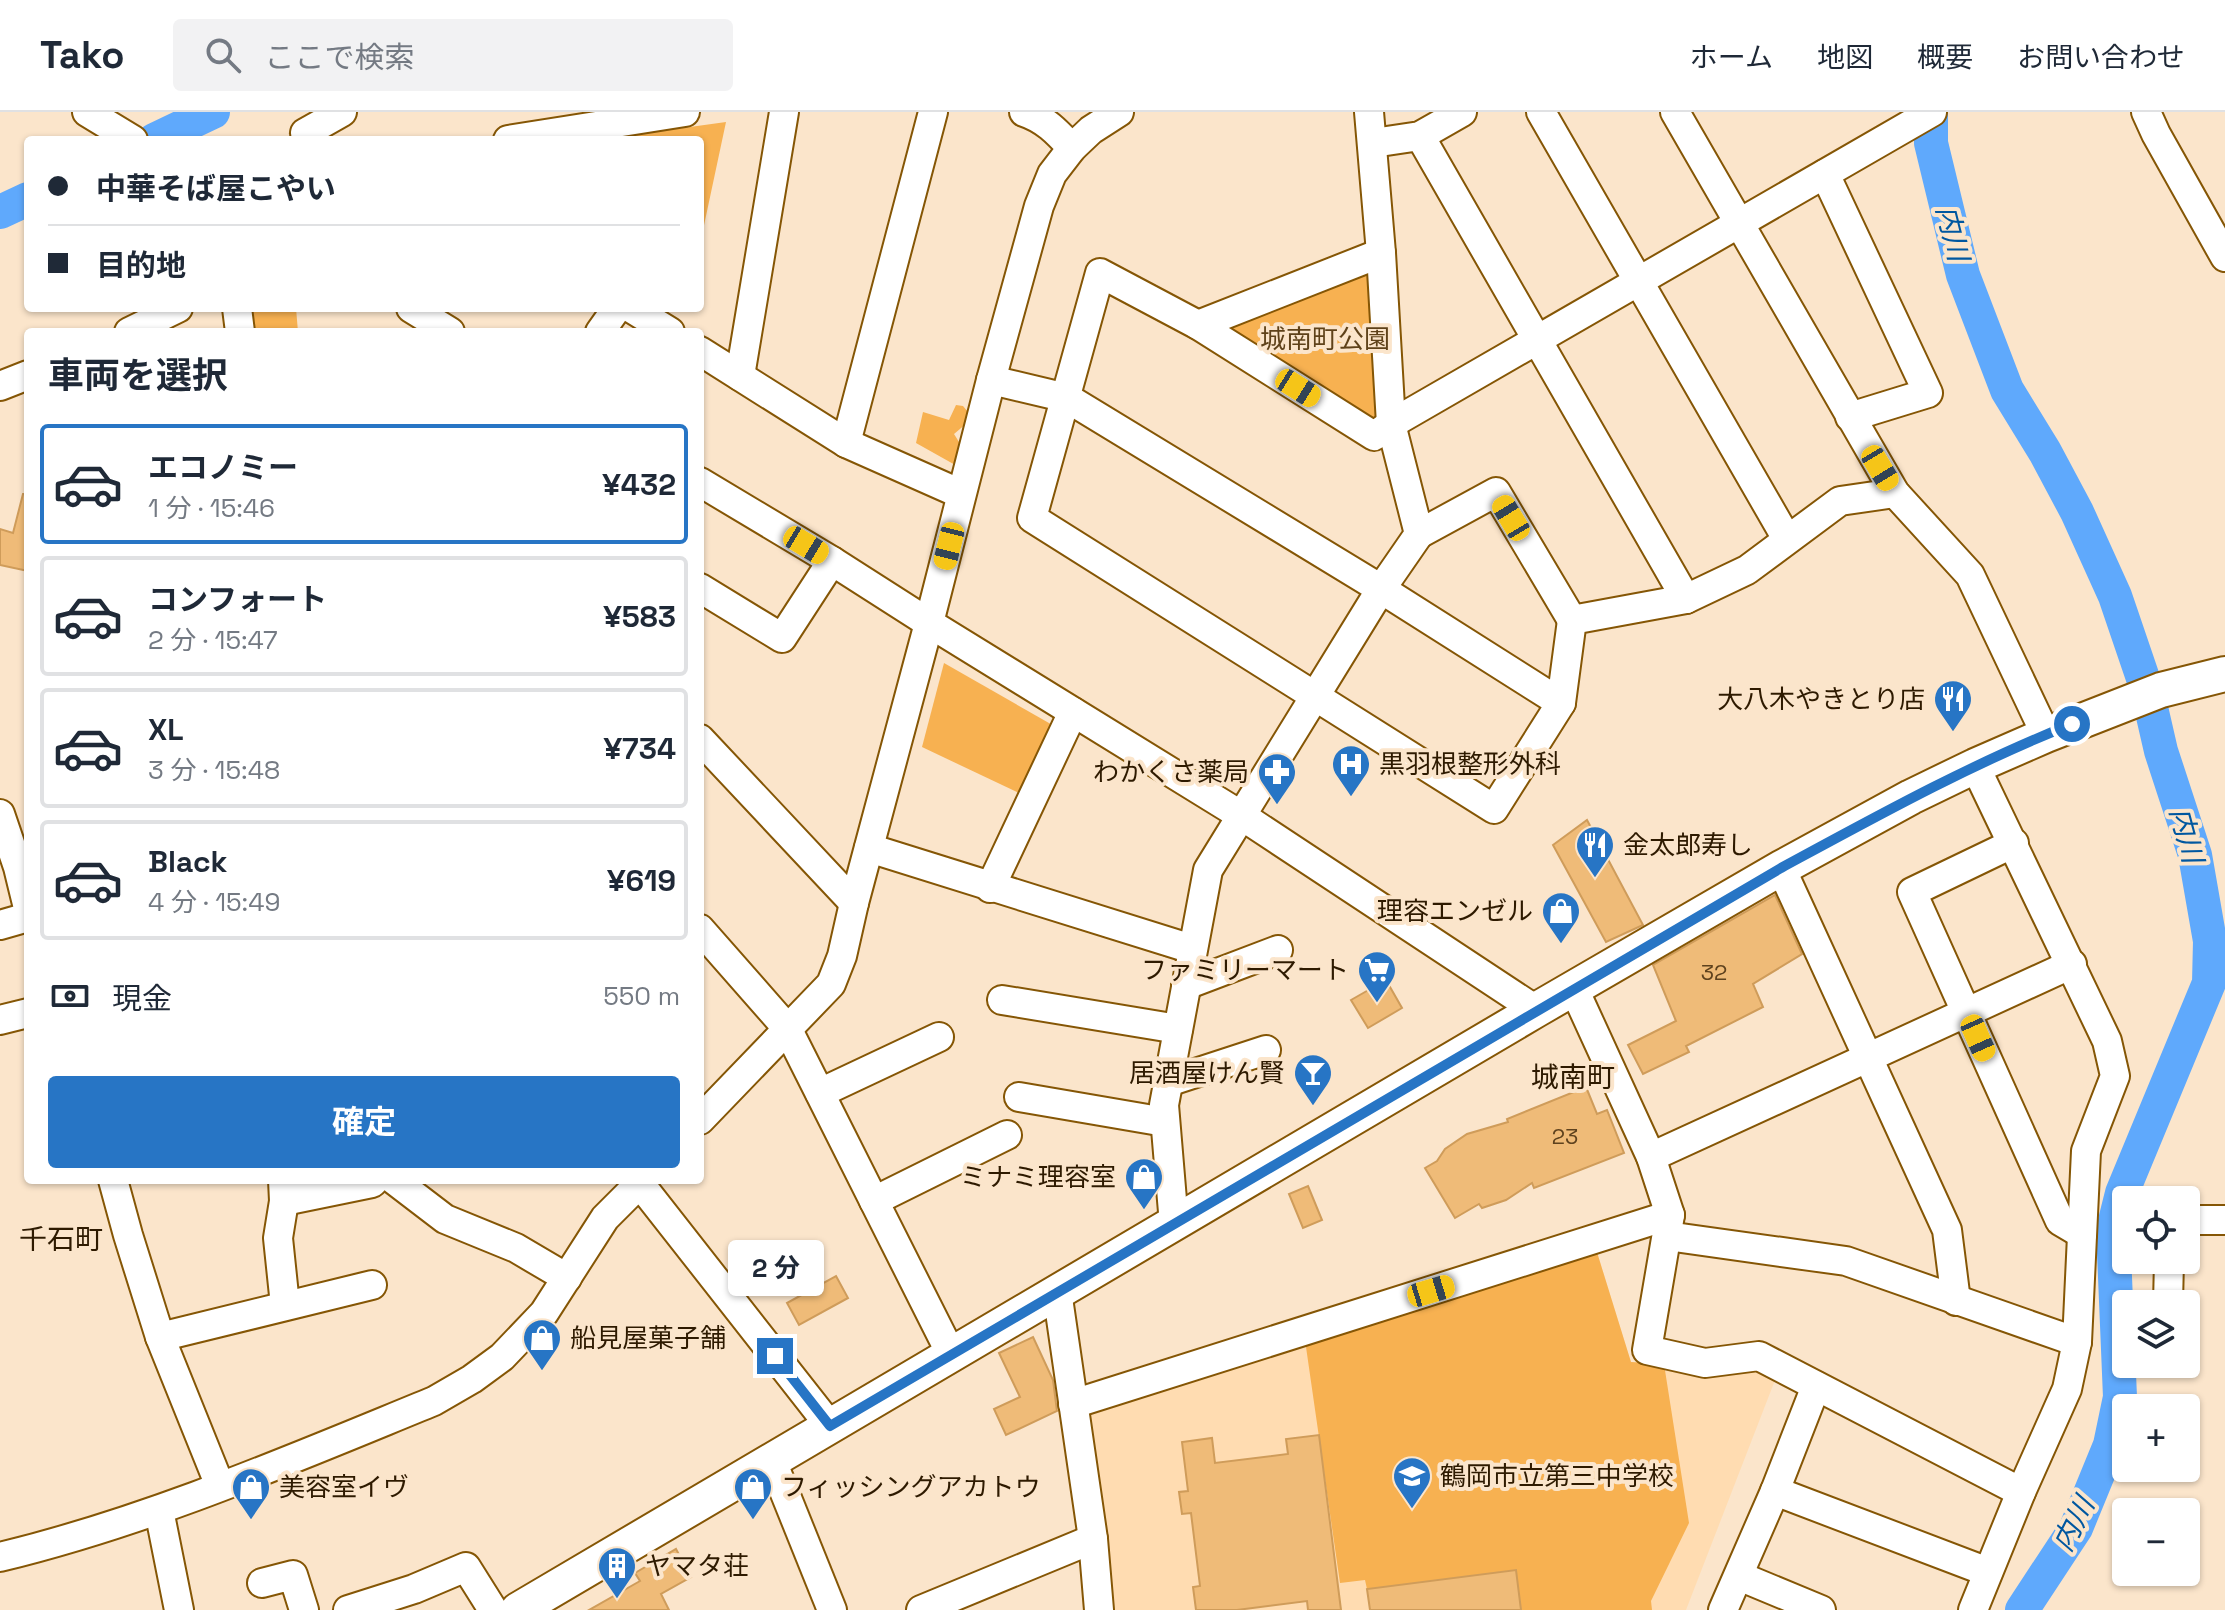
<!DOCTYPE html>
<html lang="ja">
<meta charset="utf-8">
<style>
body{margin:0;font-family:"Space Grotesk","Noto Sans JP",sans-serif;background:#f2f2f3;color:#1f2937;height:100vh;display:flex;flex-direction:column;font-size:30px;white-space:nowrap}
*{box-sizing:border-box;margin:0}
p{font-size:26px;color:#747a83}
.icon{flex:none;width:44px;height:44px;fill:none;stroke:currentColor;stroke-width:2;stroke-linecap:round;stroke-linejoin:round}
.map{position:relative;flex:1;overflow:hidden}
.details{position:absolute;left:24px;top:216px;width:680px;height:856px;display:flex;flex-direction:column;background:#fff;border-radius:8px;box-shadow:0 2px 6px #0004}
.details>*{flex:none}
.banner{position:absolute;left:24px;top:24px;width:680px;height:176px;border-radius:8px;box-shadow:0 2px 6px #0004;display:grid;align-content:center;height:176px;padding:0 24px;background:#fff}
.controls{position:absolute;left:2112px;top:1074px;display:grid;gap:16px}
.controls a{display:grid;place-items:center;width:88px;height:88px;border-radius:8px;background:#fff;box-shadow:0 2px 6px #0004;font-size:40px}
.end{position:absolute;width:36px;height:36px;margin:-18px;border:10px solid #2775c5;background:#fff;box-shadow:0 0 0 4px #fff}
.from{border-radius:50%}
.bubble{position:absolute;height:56px;border-radius:8px;background:#fff;box-shadow:0 2px 6px #0004;font-size:26px;font-weight:700;line-height:56px;text-align:center}
.car{position:absolute;width:24px;height:48px;margin:-24px -12px;border-radius:10px;box-shadow:0 0 6px 2px #0007;background:linear-gradient(#f5c518 24%,#345 0 40%,#f5c518 0 76%,#345 0 86%,#f5c518 0)}
.banner b{display:flex;align-items:center;gap:28px;height:76px;font-size:30px}
.banner b+b{border-top:2px solid #e0e1e3}
.banner i{width:20px;height:20px;background:#1f2937}
ul{padding:0;list-style:none}
li{display:flex;align-items:center;gap:24px;height:120px;margin:0 16px 12px;padding:0 8px;border:4px solid #e0e1e3;border-radius:8px}
li div{flex:1}
li b{display:block;font-size:30px}
li em{font-style:normal;font-weight:700}
li.on{border-color:#2775c5}
li>.icon{width:72px;height:72px;stroke-width:1.5}
h2{padding:0 24px;font-size:36px;line-height:96px}
.pay{display:flex;align-items:center;gap:20px;height:88px;padding:0 24px;font-size:30px}
.pay p{margin-inline-start:auto}
.button{display:flex;gap:16px;margin-top:auto;padding:16px 24px}
.button a{flex:1;height:92px;border-radius:8px;background:#2775c5;color:#fff;font-size:32px;font-weight:700;line-height:92px;text-align:center}
header{display:flex;align-items:center;gap:48px;box-sizing:border-box;height:112px;padding:0 40px;background:#fff;border-bottom:2px solid #e0e1e3}
header strong{font-size:38px}
nav{display:flex;gap:44px;margin-inline-start:auto;font-size:28px}
.search{width:560px;height:72px;background:#f2f2f3;display:flex;align-items:center;gap:20px;box-sizing:border-box;padding:0 28px;border-radius:8px;color:#747a83;font-size:30px}
.map>svg:first-child{display:block}
</style>
<header>
<strong>Tako</strong>
<div class="search"><svg class="icon" aria-label="search" viewBox="0 0 24 24"><circle cx="10" cy="10" r="6"/><path d="M15 15l6 6"/></svg>ここで検索</div>
<nav><a>ホーム</a><a>地図</a><a>概要</a><a>お問い合わせ</a></nav>
</header>
<div class="map">
<svg width="2225" height="1498" viewBox="0 0 2225 1498">
<rect width="100%" height="100%" fill="#fbe5cb"/>
<path fill="#ffdcb1" d="M1596 1137 1631 1250 1758 1252 1777 1263 1686 1498H1110L1087 1298Z"/>
<g fill="#f7b151">
<path d="M726 10 703 118 700 119V28H596Z"/>
<path d="M1369 157 1382 306 1373 314 1219 217Z"/>
<path d="M248 196H296L298 220H252Z"/>
<path d="M956 293 963 294 973 306 954 322 964 338 957 354 916 331 923 300 949 308Z"/>
<path d="M944 551 1056 615 1023 683 922 635Z"/>
<path d="M1596 1137 1631 1250 1664 1252 1689 1411 1651 1489 1652 1498H1521L1515 1458 1367 1477 1365 1468 1340 1471 1305 1228Z"/>
</g>
<g fill="none" stroke-linecap="round" stroke-linejoin="round">
<g stroke="#5fa9fc" stroke-width="34">
<path d="M1931 0V31L1963 163 2007 278 2045 340 2077 400 2115 484 2147 578 2161 639 2195 743 2210 829 2209 871 2122 1081 2113 1117 2120 1285 2110 1333 2076 1416 2022 1498"/>
<path d="M154 28 213 0"/>
<path d="M0 100 28 87"/>
</g>
</g>
<g fill="#efbb78" stroke="#cf9c5a" stroke-width="2">
<path d="M23 382H28V459L0 453V417L13 421Z"/>
<path d="M1587 708 1643 813 1606 830 1553 733Z"/>
<path d="M1775 783 1802 842 1753 872 1763 895 1686 934 1689 940 1643 962 1628 933 1676 909 1653 853Z"/>
<path d="M1386 868 1402 896 1368 916 1351 888Z"/>
<path d="M1586 975 1597 1002 1607 998 1624 1041 1534 1076 1532 1071 1506 1088 1482 1096 1479 1092 1455 1106 1425 1056 1437 1049 1445 1037 1467 1022 1508 1010 1507 1007Z"/>
<path d="M1308 1074 1322 1108 1303 1116 1289 1082Z"/>
<path d="M836 1164 848 1186 799 1213 787 1191Z"/>
<path d="M1033 1225 1053 1268 1057 1299 1006 1323 994 1297 1020 1285 999 1241Z"/>
<path d="M1319 1323 1341 1498H1308L1307 1489 1237 1498H1196L1193 1475 1200 1474 1191 1401 1182 1402 1179 1380 1188 1379 1182 1330 1212 1326 1215 1351 1288 1342 1286 1327Z"/>
<path d="M676 1437 691 1465 661 1482 669 1498H589L640 1469 635 1461Z"/>
<path d="M1516 1458 1521 1498H1370L1367 1477Z"/>
</g>
<g fill="none" stroke-linecap="round" stroke-linejoin="round">
<g stroke="#855605" stroke-width="32">
<g id="minor">
<path d="M87 0 133 28"/>
<path d="M1024 0C1045 7 1057 20 1072 36"/>
<path d="M1541 0 1787 427"/>
<path d="M1675 0 1895 381 1970 463 2046 623"/>
<path d="M2146 0 2156 22 2225 145"/>
<path d="M305 21 342 0"/>
<path d="M1420 24 1686 487"/>
<path d="M508 28 685 0"/>
<path d="M1373 31 1420 24 1462 0"/>
<path d="M1825 62 1928 281 1850 305"/>
<path d="M237 196 240 220"/>
<path d="M411 196 450 220"/>
<path d="M631 196 670 220"/>
<path d="M1198 213 1381 141"/>
<path d="M129 220 178 196"/>
<path d="M600 220 617 196"/>
<path d="M700 239 846 331 961 382"/>
<path d="M740 264 784 0"/>
<path d="M991 268 1067 286 1381 477 1561 591"/>
<path d="M0 274 28 263"/>
<path d="M846 331 933 0"/>
<path d="M700 370 832 449 929 511 1242 704 1536 898"/>
<path d="M1895 381 1840 389 1747 458 1686 487 1572 508 1561 591 1494 697 1032 406 1100 161 1198 213 1374 324 1391 312 1932 0"/>
<path d="M1419 422 1496 380 1572 508"/>
<path d="M700 476 782 526 832 449"/>
<path d="M700 627 854 791"/>
<path d="M0 702 18 755 28 796"/>
<path d="M2014 731 1912 780 2060 1109 2082 1122"/>
<path d="M869 736 1192 837"/>
<path d="M1781 756 1947 1118 1956 1189"/>
<path d="M990 776 1073 600"/>
<path d="M0 813 28 805"/>
<path d="M700 817 787 916 951 1242"/>
<path d="M1186 873 1278 838"/>
<path d="M1574 877 1651 1045 1670 1103 1647 1238 1705 1251 1759 1244 2021 1380"/>
<path d="M1002 888 1178 917"/>
<path d="M0 908 28 901"/>
<path d="M1168 970 1266 938"/>
<path d="M820 981 939 925"/>
<path d="M1019 985 1165 1010"/>
<path d="M700 1008 831 872 842 844 854 791 929 511 991 268 1039 94 1052 62 1072 36 1091 18 1119 0"/>
<path d="M1651 1045 2072 852"/>
<path d="M113 1068 128 1123 160 1225 220 1374"/>
<path d="M283 1068 284 1089 278 1126 285 1193"/>
<path d="M394 1068 445 1107 516 1136 567 1166"/>
<path d="M637 1068 830 1314"/>
<path d="M284 1089 372 1071 375 1068"/>
<path d="M874 1089 1007 1023"/>
<path d="M2186 1108H2225"/>
<path d="M1174 1112 1164 993 1208 758 1381 477 1419 422 1391 312 1381 141 1369 0"/>
<path d="M1667 1124 1846 1149 2077 1230"/>
<path d="M1057 1179 1093 1427 1099 1498"/>
<path d="M2168 1192 2169 1148"/>
<path d="M160 1225 372 1173"/>
<path d="M1073 1292 1670 1103"/>
<path d="M772 1349 832 1498"/>
<path d="M1775 1379 1988 1460"/>
<path d="M159 1398 179 1498"/>
<path d="M0 1445C149 1409 292 1347 434 1289L472 1267 502 1245 544 1201 605 1106 643 1068"/>
<path d="M1739 1464 1821 1498"/>
<path d="M262 1471 293 1463 304 1498"/>
<path d="M348 1498 414 1477 466 1455 493 1498"/>
<path d="M921 1498 1093 1427"/>
<path d="M1723 1498 1775 1379 1816 1274"/>
<path d="M1973 1498 2021 1380 2067 1277 2077 1230 2086 1039 2115 964 2107 929 1975 654"/>
</g>
</g>
<g stroke="#855605" stroke-width="38">
<path id="major" d="M518 1498 1536 898 1781 756 1911 685 1975 654 2046 623 2161 578 2225 562"/>
</g>
<use href="#minor" stroke="#fff" stroke-width="28"/>
<use href="#major" stroke="#fff" stroke-width="34"/>
</g>
<g fill="none" stroke-linecap="round" stroke-linejoin="round">
<path stroke="#2775c5" stroke-width="10" d="M775 1244 830 1314 1781 756C1877 704 1971 652 2072 612"/>
</g>
<defs>
<g id="restaurant-pin" transform="scale(2)"><path d="M0 17L-7.5 6A9.5 9.5 0 1 1 7.5 6Z" fill="#2775c5" stroke="#fbe5cb"/><path d="M-5-6h1v4h1v-4h1v4h1v-4h1v5L-1.5 .5V6h-2V.5L-5-1ZM5-6V6H3V1.5H1.5Q1.5-4 5-6Z" fill="#fff"/></g>
<g id="hospital-pin" transform="scale(2)"><path d="M0 17L-7.5 6A9.5 9.5 0 1 1 7.5 6Z" fill="#2775c5" stroke="#fbe5cb"/><path d="M-5-5h3v3.5h4V-5h3V5h-3V1.5h-4V5h-3Z" fill="#fff"/></g>
<g id="pharmacy-pin" transform="scale(2)"><path d="M0 17L-7.5 6A9.5 9.5 0 1 1 7.5 6Z" fill="#2775c5" stroke="#fbe5cb"/><path d="M-2-6h4v4h4v4h-4v4h-4v-4h-4v-4h4Z" fill="#fff"/></g>
<g id="shop-pin" transform="scale(2)"><path d="M0 17L-7.5 6A9.5 9.5 0 1 1 7.5 6Z" fill="#2775c5" stroke="#fbe5cb"/><path d="M-5-2.5h2.3a2.7 3.5 0 0 1 5.4 0H5L5.5 6h-11ZM-1.5-2.5h3a1.5 2.3 0 0 0-3 0Z" fill="#fff"/></g>
<g id="supermarket-pin" transform="scale(2)"><path d="M0 17L-7.5 6A9.5 9.5 0 1 1 7.5 6Z" fill="#2775c5" stroke="#fbe5cb"/><path d="M-6-5.5h2.5l.6 2H6L4.5 2H-2.5L-4.4-4H-6ZM-1.5 3.2a1.3 1.3 0 1 0 .1 0ZM3 3.2a1.3 1.3 0 1 0 .1 0Z" fill="#fff"/></g>
<g id="bar-pin" transform="scale(2)"><path d="M0 17L-7.5 6A9.5 9.5 0 1 1 7.5 6Z" fill="#2775c5" stroke="#fbe5cb"/><path d="M-6-5H6L.8 .8V4.5H3.5V6h-7V4.5H-.8V.8Z" fill="#fff"/></g>
<g id="school-pin" transform="scale(2)"><path d="M0 17L-7.5 6A9.5 9.5 0 1 1 7.5 6Z" fill="#2775c5" stroke="#fbe5cb"/><path d="M0-5L7-2L0 1L-7-2ZM-4 1L0 2.5L4 1V4Q0 6-4 4Z" fill="#fff"/></g>
<g id="building-pin" transform="scale(2)"><path d="M0 17L-7.5 6A9.5 9.5 0 1 1 7.5 6Z" fill="#2775c5" stroke="#fbe5cb"/><path d="M-4-6H4V6H1V3H-1V6H-4ZM-2.5-4.3h1.7v1.8h-1.7ZM.8-4.3h1.7v1.8H.8ZM-2.5-1h1.7V.8h-1.7ZM.8-1h1.7V.8H.8Z" fill="#fff"/></g>
</defs>
<g fill-rule="evenodd">
<use href="#restaurant-pin" x="1953" y="587"/>
<use href="#hospital-pin" x="1351" y="652"/>
<use href="#pharmacy-pin" x="1277" y="660"/>
<use href="#restaurant-pin" x="1595" y="733"/>
<use href="#shop-pin" x="1561" y="799"/>
<use href="#supermarket-pin" x="1377" y="858"/>
<use href="#bar-pin" x="1313" y="961"/>
<use href="#shop-pin" x="1144" y="1065"/>
<use href="#shop-pin" x="542" y="1226"/>
<use href="#school-pin" x="1412" y="1364"/>
<use href="#shop-pin" x="251" y="1375"/>
<use href="#shop-pin" x="753" y="1375"/>
<use href="#building-pin" x="617" y="1454"/>
</g>
<g text-anchor="middle" stroke-width="8" stroke-linejoin="round" paint-order="stroke">
<g font-size="22" fill="#5e421e">
<text x="1714" y="868">32</text>
<text x="1565" y="1032">23</text>
</g>
<g font-size="26" fill="#5f421a" stroke="#fbe5cb">
<text x="1325" y="236">城南町公園</text>
</g>
<g font-size="26" fill="#2e1a00" stroke="#fbe5cb" text-anchor="start">
<text x="1925" y="596" text-anchor="end">大八木やきとり店</text>
<text x="1379" y="661">黒羽根整形外科</text>
<text x="1249" y="669" text-anchor="end">わかくさ薬局</text>
<text x="1623" y="742">金太郎寿し</text>
<text x="1533" y="808" text-anchor="end">理容エンゼル</text>
<text x="1349" y="867" text-anchor="end">ファミリーマート</text>
<text x="1285" y="970" text-anchor="end">居酒屋けん賢</text>
<text x="1116" y="1074" text-anchor="end">ミナミ理容室</text>
<text x="570" y="1235">船見屋菓子舗</text>
<text x="1440" y="1373">鶴岡市立第三中学校</text>
<text x="279" y="1384">美容室イヴ</text>
<text x="781" y="1384">フィッシングアカトウ</text>
<text x="645" y="1463">ヤマタ荘</text>
</g>
<g font-size="28" font-style="italic" fill="#0057a0" stroke="#fbe5cb">
<text transform="translate(1953 121) rotate(76)" y="10">内川</text>
<text transform="translate(2187 723) rotate(75)" y="10">内川</text>
<text transform="translate(2073 1412) rotate(-63)" y="10">内川</text>
</g>
<g font-size="28" fill="#2e1a00" stroke="#fbe5cb">
<text x="1573" y="975">城南町</text>
<text x="61" y="1137">千石町</text>
</g>
</g>
</svg>
<div class="controls">
<a><svg class="icon" aria-label="locate" viewBox="0 0 24 24"><circle cx="12" cy="12" r="6"/><path d="M12 2v4M12 18v4M2 12h4M18 12h4"/></svg></a>
<a><svg class="icon" aria-label="layers" viewBox="0 0 24 24"><path d="M12 4l9 5-9 5-9-5zM3 14l9 5 9-5"/></svg></a>
<a>+</a>
<a>−</a>
</div>
<i class="end from" style="left:2072px;top:612px"></i>
<i class="end" style="left:775px;top:1244px"></i>
<div class="bubble" style="left:728px;top:1128px;width:96px">2 分</div>
<i class="car" style="left:1298px;top:276px;rotate:122deg"></i>
<i class="car" style="left:1880px;top:356px;rotate:149deg"></i>
<i class="car" style="left:1511px;top:406px;rotate:329deg"></i>
<i class="car" style="left:806px;top:433px;rotate:121deg"></i>
<i class="car" style="left:949px;top:434px;rotate:194deg"></i>
<i class="car" style="left:1978px;top:926px;rotate:156deg"></i>
<i class="car" style="left:1431px;top:1179px;rotate:73deg"></i>
<div class="banner">
<b><i class="from"></i>中華そば屋こやい</b>
<b><i></i>目的地</b>
</div>
<section class="details">
<h2>車両を選択</h2>
<ul>
<li class="on"><svg class="icon" aria-label="car" viewBox="0 0 24 24"><path d="M5 17H2v-5l4-1 3-4h7l3 4 3 1v5h-3M9 17h6M6 11h13"/><circle cx="7" cy="17" r="2"/><circle cx="17" cy="17" r="2"/></svg><div><b>エコノミー</b><p>1 分 · 15:46</p></div><em>¥432</em></li>
<li><svg class="icon" aria-label="car" viewBox="0 0 24 24"><path d="M5 17H2v-5l4-1 3-4h7l3 4 3 1v5h-3M9 17h6M6 11h13"/><circle cx="7" cy="17" r="2"/><circle cx="17" cy="17" r="2"/></svg><div><b>コンフォート</b><p>2 分 · 15:47</p></div><em>¥583</em></li>
<li><svg class="icon" aria-label="car" viewBox="0 0 24 24"><path d="M5 17H2v-5l4-1 3-4h7l3 4 3 1v5h-3M9 17h6M6 11h13"/><circle cx="7" cy="17" r="2"/><circle cx="17" cy="17" r="2"/></svg><div><b>XL</b><p>3 分 · 15:48</p></div><em>¥734</em></li>
<li><svg class="icon" aria-label="car" viewBox="0 0 24 24"><path d="M5 17H2v-5l4-1 3-4h7l3 4 3 1v5h-3M9 17h6M6 11h13"/><circle cx="7" cy="17" r="2"/><circle cx="17" cy="17" r="2"/></svg><div><b>Black</b><p>4 分 · 15:49</p></div><em>¥619</em></li>
</ul>
<div class="pay"><svg class="icon" aria-label="cash" viewBox="0 0 24 24"><path d="M3 7h18v10H3z"/><circle cx="12" cy="12" r="2"/></svg>現金<p>550 m</p></div>
<div class="button"><a>確定</a></div>
</section>
</div>
